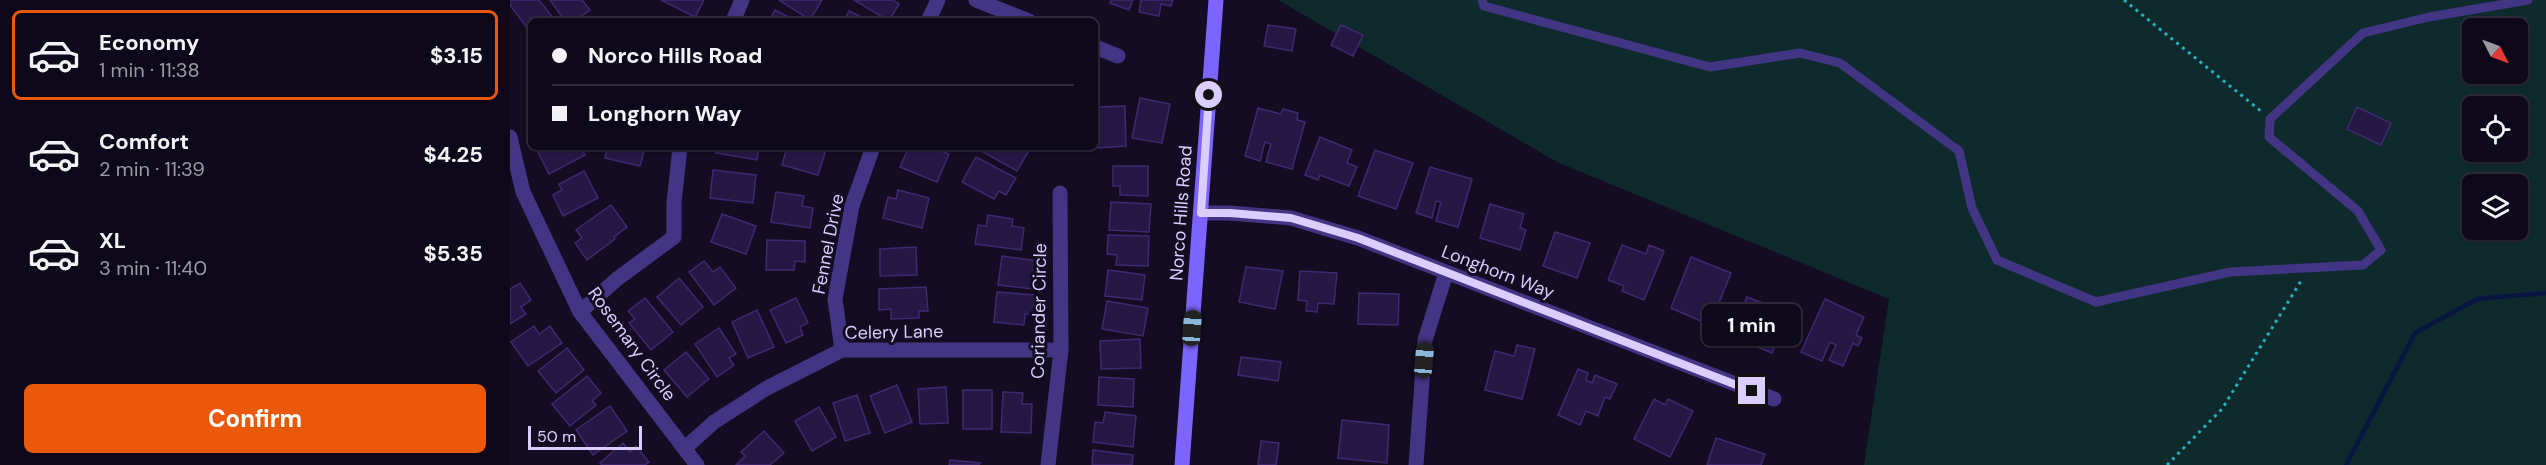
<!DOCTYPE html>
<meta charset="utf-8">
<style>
body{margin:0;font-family:"DM Sans",sans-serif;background:#1c1727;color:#f1f3f6;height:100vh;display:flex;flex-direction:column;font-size:22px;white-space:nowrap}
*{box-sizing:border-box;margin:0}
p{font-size:20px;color:#9b9aa2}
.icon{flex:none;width:33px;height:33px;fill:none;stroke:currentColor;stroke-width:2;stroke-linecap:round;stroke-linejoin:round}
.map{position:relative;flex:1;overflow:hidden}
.drawer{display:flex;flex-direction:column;background:#0e091a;width:510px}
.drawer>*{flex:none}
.guide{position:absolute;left:18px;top:18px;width:570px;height:132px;border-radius:9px;box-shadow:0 2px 4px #0004,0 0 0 2px #2e2a39;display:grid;align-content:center;height:132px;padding:0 24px;background:#0e091a}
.needle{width:39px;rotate:132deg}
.fabs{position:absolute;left:1952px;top:18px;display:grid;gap:12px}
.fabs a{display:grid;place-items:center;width:66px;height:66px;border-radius:9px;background:#0e091a;box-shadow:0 2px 4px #0004,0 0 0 2px #2e2a39;font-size:30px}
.scale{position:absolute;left:18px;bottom:15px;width:114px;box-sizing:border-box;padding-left:6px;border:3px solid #daceff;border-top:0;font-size:16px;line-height:21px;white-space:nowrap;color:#daceff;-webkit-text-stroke:4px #130c22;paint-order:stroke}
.end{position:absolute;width:27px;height:27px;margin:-14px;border:8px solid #daceff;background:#111;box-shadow:0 0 0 3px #111}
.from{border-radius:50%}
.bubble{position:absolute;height:42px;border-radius:9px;background:#0e091a;box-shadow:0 2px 4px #0004,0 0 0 2px #2e2a39;font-size:20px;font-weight:700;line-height:42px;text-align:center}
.car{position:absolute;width:18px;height:36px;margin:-18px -9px;border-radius:8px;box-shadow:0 0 4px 2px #0007;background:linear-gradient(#222 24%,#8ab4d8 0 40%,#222 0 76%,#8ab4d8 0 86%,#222 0)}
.guide b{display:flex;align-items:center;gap:21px;height:57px;font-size:22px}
.guide b+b{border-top:2px solid #2e2a39}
.guide i{width:15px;height:15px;background:#f1f3f6}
ul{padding:10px 0 0;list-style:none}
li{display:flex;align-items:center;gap:18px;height:90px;margin:0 12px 9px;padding:0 12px;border:3px solid transparent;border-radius:9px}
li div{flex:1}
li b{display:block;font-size:22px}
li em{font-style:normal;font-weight:700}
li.active{border-color:#ea580c}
li>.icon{width:54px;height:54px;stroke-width:1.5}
.button{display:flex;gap:12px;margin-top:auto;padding:12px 24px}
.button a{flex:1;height:69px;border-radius:9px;background:#ea580c;color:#fff;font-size:24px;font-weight:700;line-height:69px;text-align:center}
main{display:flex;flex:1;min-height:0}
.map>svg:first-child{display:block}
</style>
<main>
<section class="drawer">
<ul>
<li class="active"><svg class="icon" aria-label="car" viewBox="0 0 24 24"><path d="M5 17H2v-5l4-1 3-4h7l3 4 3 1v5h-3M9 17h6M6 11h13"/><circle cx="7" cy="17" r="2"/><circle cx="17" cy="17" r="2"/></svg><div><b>Economy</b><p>1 min · 11:38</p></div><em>$3.15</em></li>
<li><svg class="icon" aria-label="car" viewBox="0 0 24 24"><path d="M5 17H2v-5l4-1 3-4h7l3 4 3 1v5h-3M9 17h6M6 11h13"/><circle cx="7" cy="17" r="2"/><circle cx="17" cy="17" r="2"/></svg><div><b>Comfort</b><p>2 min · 11:39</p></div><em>$4.25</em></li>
<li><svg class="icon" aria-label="car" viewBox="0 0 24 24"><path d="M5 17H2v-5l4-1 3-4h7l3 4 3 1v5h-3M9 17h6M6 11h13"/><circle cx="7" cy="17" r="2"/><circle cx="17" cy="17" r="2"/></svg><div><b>XL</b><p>3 min · 11:40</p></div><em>$5.35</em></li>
</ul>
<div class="button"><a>Confirm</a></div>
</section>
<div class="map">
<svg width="2036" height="465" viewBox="0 0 2036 465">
<rect width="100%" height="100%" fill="#130c22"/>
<path fill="#0f2a2d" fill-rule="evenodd" d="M768 0H2036V465H1354L1379 299 1047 162ZM1962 28H2007V74H1962ZM1962 106H2007V152H1962ZM1962 184H2007V230H1962Z"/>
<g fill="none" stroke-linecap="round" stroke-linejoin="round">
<path stroke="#071541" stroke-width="4.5" d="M1836 465 1905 333 1967 299 2036 293"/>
</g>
<g fill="#261844" stroke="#402971" stroke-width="1.5">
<path d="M0 0H29L44 19 21 21V33L0 5Z"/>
<path d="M40 0H72L80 10 64 21H55Z"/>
<path d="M151 0H194L185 17Z"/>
<path d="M269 0H312L300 20Z"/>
<path d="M344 0H383L389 4 379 21Z"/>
<path d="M601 0H623L619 10 600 3Z"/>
<path d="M631 0H663L661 6 651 4 649 16 629 12Z"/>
<path d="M265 10 286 21H259Z"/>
<path d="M339 11 360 21H334Z"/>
<path d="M758 25 786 29 782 51 754 46Z"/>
<path d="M831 25 853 35 843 56 821 45Z"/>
<path d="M630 98 660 104 652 143 622 138Z"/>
<path d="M615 106 616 146 587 148 586 107Z"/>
<path d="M1847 107 1881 123 1871 145 1837 129Z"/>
<path d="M748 108 771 114 773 109 788 113 787 120 795 122 782 169 756 162 761 144 755 142 750 161 735 156Z"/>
<path d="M810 137 842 150 837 163 847 167 839 186 810 175 808 180 795 175Z"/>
<path d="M32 147H70L75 155 39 174 27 150Z"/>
<path d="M97 147H135L130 166 95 158Z"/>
<path d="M207 147H249L247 160 206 153Z"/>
<path d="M277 147H317L308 175 272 165Z"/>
<path d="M399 147 408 151 409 147H421L439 154 427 182 390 167Z"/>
<path d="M475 147H521L507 171 473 152Z"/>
<path d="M865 150 903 163 886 209 848 196Z"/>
<path d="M466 157 506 178 496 195 489 191 484 199 452 182Z"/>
<path d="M603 166H638V196L610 195V186H603Z"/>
<path d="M920 167 962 179 948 227 926 221 931 202 926 201 922 218 906 213Z"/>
<path d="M203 170 246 175 243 203 200 198Z"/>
<path d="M74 171 88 198 53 216 43 195 52 190 49 184Z"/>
<path d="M388 190 419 198 412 228 373 218 378 197 386 199Z"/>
<path d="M266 192 294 196 292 206 303 208 300 228 261 222Z"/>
<path d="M601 202 641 204 639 232 599 230Z"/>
<path d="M980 204 1014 214 1010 228 1016 230 1010 250 970 238Z"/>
<path d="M101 205 117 227 104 237 105 239 77 260 65 243 72 238 66 230Z"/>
<path d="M212 214 246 226 236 254 201 242Z"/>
<path d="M478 215 503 219 502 226 514 228 511 250 465 244 468 225 476 226Z"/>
<path d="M1045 232 1080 243 1067 278 1033 266Z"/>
<path d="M598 235 639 236 638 266 606 265 607 255 597 254Z"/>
<path d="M257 240 295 241V262L285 261 284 270H256Z"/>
<path d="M1112 245 1136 254 1139 245 1154 251 1134 300 1112 291 1114 286 1098 280Z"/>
<path d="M406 247 407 275 370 276V249Z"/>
<path d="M492 256 527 261 523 289 488 285Z"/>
<path d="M1181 257 1221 273 1200 325 1161 308Z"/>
<path d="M194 261 203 272 210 267 226 288 204 305 179 272Z"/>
<path d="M736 267 773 271 765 309 729 302Z"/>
<path d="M598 270 635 275 632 300 595 296Z"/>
<path d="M790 271 827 273 824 304 808 303 807 312 796 311 797 301 788 300Z"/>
<path d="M169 278 193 307 171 325 147 297Z"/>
<path d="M10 283 21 300 11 307 16 314 0 324V289Z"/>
<path d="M416 287 418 311H409V318L381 319V309L369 310V289Z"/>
<path d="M487 292 526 295 524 314H515L514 325 484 322Z"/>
<path d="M849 293 889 294 888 325 848 324Z"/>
<path d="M1237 297 1271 310 1262 334 1269 337 1262 353 1240 344 1242 340 1223 333Z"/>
<path d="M135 298 163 332 141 350 119 323 125 319 118 311Z"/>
<path d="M286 298 298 323 290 327 293 335 276 343 260 310Z"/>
<path d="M1315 299 1354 317 1346 335 1352 338 1348 346 1343 343 1333 366 1319 360 1326 345 1320 342 1312 361 1291 352Z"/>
<path d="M597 301 638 308 633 336 592 329Z"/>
<path d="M247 310 264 347 238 358 222 322Z"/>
<path d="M24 326 29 334 40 326 52 343 18 366 1 342Z"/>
<path d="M209 328 226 354 219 358 224 365 207 377 185 344Z"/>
<path d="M630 339 631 368 591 369 590 341Z"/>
<path d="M1007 345 1025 349 1012 399 975 390 985 351 1004 356Z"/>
<path d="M57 348 74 370 46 393 28 371Z"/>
<path d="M176 352 199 379 177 397 154 370Z"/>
<path d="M731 357 771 362 768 381 728 375Z"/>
<path d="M1068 369 1078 373 1076 380 1082 383 1085 375 1107 384 1100 399 1095 397 1088 416 1076 411 1070 425 1048 415Z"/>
<path d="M77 376 91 393 82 401 86 405 60 426 42 404Z"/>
<path d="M589 377 624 379 623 407 588 405Z"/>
<path d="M387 385 402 422 375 433 360 396Z"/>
<path d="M436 387 438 423 410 424 408 389Z"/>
<rect x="453" y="390" width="29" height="39"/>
<path d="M493 392 513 393 512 404H522L521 433 491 432Z"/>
<path d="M347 395 360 433 335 441 323 403Z"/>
<path d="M1144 399 1155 405 1158 399 1183 411 1160 457 1124 439Z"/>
<path d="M100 406 117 431 83 455 66 430Z"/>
<path d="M309 407 326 437 302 451 285 421Z"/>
<path d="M595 412 626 416 623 447 583 442 585 422 593 423Z"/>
<path d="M832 420 879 425 877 463 828 458Z"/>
<path d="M254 431 274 453 260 465H226L235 456 231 452Z"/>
<path d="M1206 438 1255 454 1251 465H1197Z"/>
<path d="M751 441 769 443 766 465H748Z"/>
<path d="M113 443 120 452 126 446 139 462 135 465H92L90 463Z"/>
<path d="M583 450 623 455 622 465H582Z"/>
<path d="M440 460 470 463 469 465H439Z"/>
</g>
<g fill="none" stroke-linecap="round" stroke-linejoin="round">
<g stroke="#28afb9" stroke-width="3" stroke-dasharray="3 4.5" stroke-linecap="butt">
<path d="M1614 0 1752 112"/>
<path d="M1657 465 1712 409 1791 281"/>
</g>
<path stroke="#423584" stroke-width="9" d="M972 0 974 6 1200 67 1290 53 1330 63 1449 151 1462 208 1487 260 1586 302 1720 272 1853 265 1871 250 1848 211 1759 137 1760 119 1853 33 1919 17 2018 0"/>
<g stroke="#423584" stroke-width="15">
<path d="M466 0 519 21"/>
<path d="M223 21 232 0"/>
<path d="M418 21 428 0"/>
<path d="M585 47 608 56"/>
<path d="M0 137 13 192 70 312 187 465"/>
<path d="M691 213H720L781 218 848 238 1264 399"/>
<path d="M70 312 107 279 164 237V203L170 147"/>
<path d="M332 350 325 299 342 206 363 147"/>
<path d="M175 448 204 422 257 388 332 350H551"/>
<path d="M538 465 551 350 550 193"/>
<path d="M906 465 915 340 936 273"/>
</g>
<path stroke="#7c65ff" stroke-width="15" d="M672 465 706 0"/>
</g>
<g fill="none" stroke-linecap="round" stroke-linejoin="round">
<path stroke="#daceff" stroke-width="8" d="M699 95 691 213H720L781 218 848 238 1242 391"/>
</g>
<g text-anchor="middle" stroke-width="6" stroke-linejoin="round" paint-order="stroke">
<g font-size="18" fill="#daceff" stroke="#130c22">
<text transform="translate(671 213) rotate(-86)" y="6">Norco Hills Road</text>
<text transform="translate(318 244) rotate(-79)" y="6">Fennel Drive</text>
<text transform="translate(988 272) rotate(21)" y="6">Longhorn Way</text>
<text transform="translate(529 311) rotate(-89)" y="6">Coriander Circle</text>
<text transform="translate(384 332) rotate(-1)" y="6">Celery Lane</text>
<text transform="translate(122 344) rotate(54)" y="6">Rosemary Circle</text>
</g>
</g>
</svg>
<div class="fabs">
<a><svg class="needle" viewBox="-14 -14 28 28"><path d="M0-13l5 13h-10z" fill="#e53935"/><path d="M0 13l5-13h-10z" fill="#9b9aa2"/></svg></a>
<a><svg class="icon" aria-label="locate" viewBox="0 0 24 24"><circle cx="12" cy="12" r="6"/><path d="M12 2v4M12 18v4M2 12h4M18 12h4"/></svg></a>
<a><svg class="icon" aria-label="layers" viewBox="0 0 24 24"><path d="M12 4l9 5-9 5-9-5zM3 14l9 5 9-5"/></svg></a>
</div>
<div class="scale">50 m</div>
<i class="end from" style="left:699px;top:95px"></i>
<i class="end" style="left:1242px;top:391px"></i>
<div class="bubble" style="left:1192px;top:304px;width:99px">1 min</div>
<i class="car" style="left:682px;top:328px;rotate:4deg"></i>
<i class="car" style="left:914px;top:360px;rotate:5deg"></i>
<div class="guide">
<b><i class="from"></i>Norco Hills Road</b>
<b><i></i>Longhorn Way</b>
</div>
</div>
</main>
